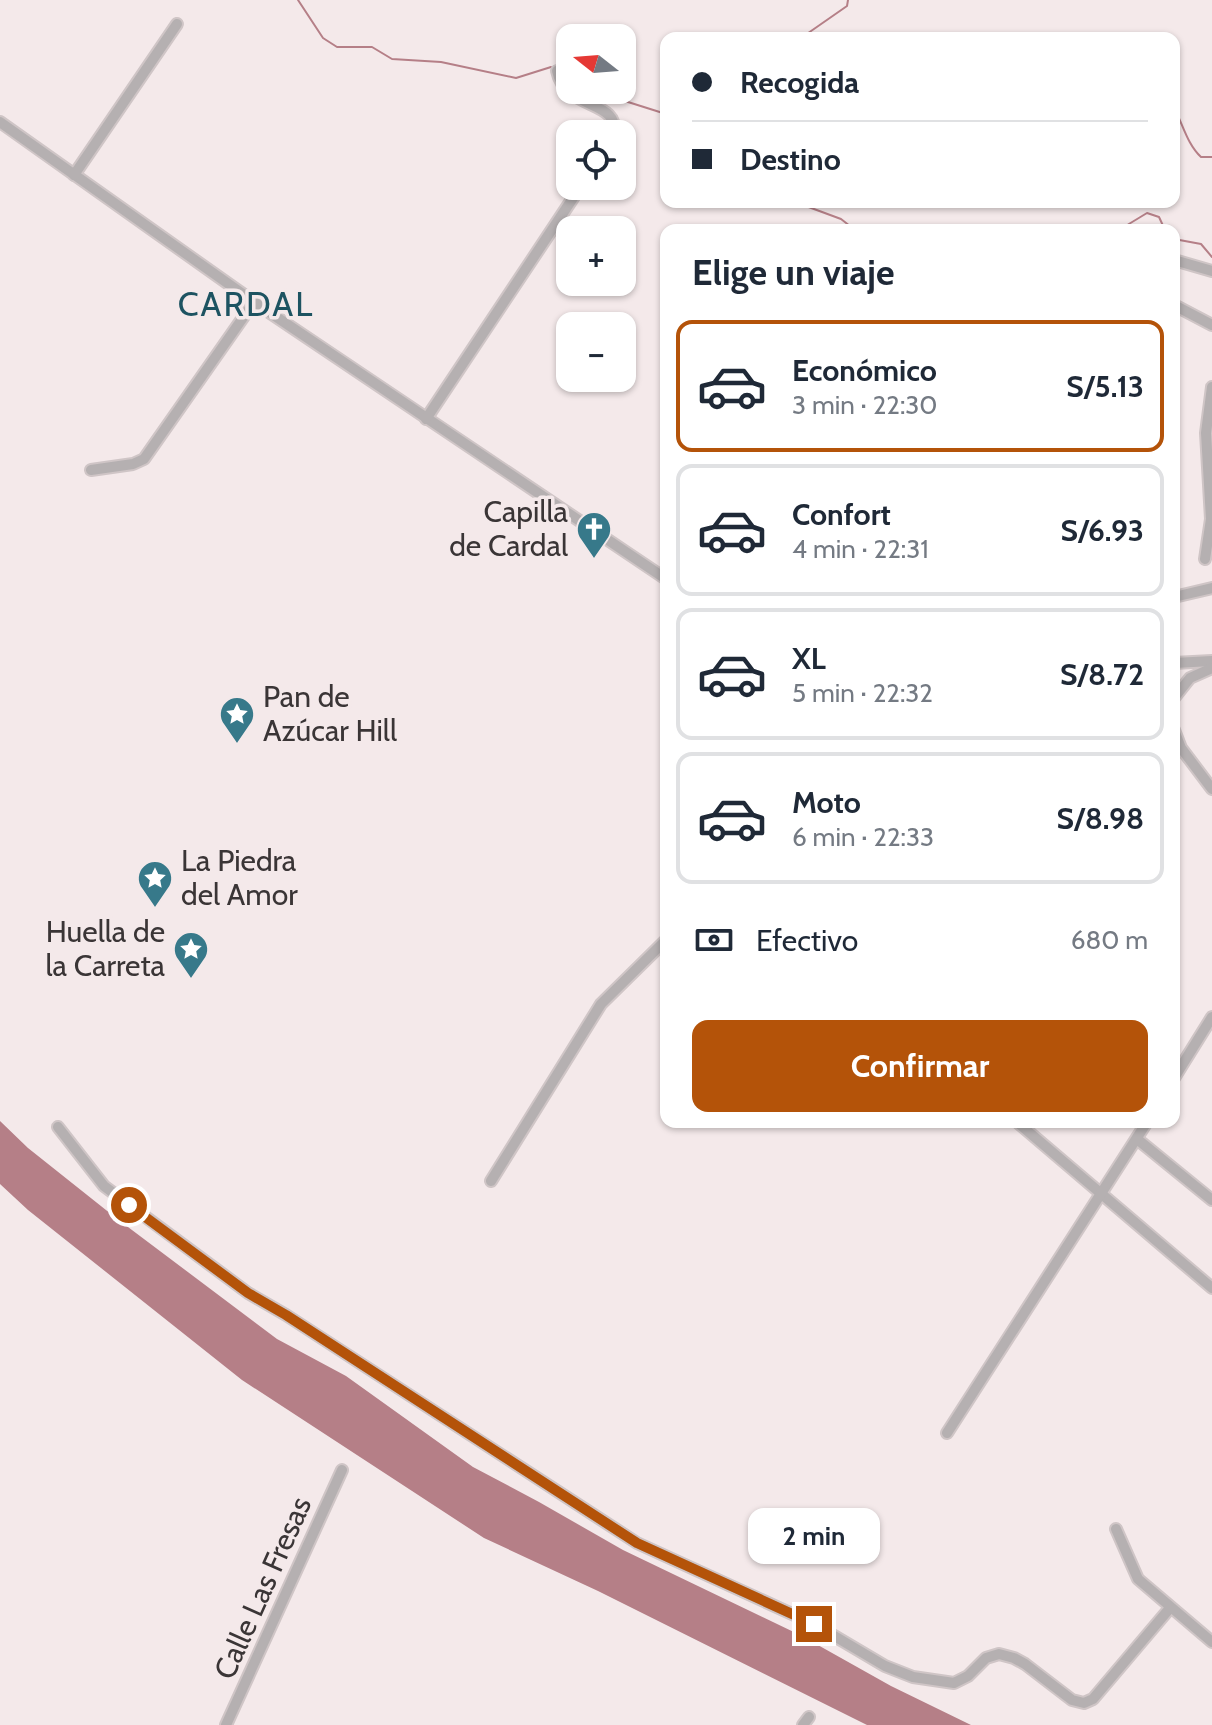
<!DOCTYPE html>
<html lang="es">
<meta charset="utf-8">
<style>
body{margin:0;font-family:Cabin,sans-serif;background:#f6f6f7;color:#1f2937;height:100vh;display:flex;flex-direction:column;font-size:30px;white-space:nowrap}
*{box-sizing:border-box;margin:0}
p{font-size:26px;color:#747a83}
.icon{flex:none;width:44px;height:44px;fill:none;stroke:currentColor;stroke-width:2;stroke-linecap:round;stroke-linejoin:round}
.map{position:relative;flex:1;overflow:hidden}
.side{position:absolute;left:660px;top:224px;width:520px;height:904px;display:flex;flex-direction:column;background:#fff;border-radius:16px;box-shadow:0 2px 6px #0004}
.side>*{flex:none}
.banner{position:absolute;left:660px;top:32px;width:520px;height:176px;border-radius:16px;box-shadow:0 2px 6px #0004;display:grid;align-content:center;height:176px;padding:0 32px;background:#fff}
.needle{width:52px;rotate:287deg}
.buttons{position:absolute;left:556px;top:24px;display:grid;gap:16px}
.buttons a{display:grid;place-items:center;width:80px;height:80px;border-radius:16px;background:#fff;box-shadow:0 2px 6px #0004;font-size:40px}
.end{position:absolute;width:36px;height:36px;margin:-18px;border:10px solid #b45309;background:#fff;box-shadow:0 0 0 4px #fff}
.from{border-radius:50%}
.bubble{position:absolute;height:56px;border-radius:16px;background:#fff;box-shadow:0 2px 6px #0004;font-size:26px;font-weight:700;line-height:56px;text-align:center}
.banner b{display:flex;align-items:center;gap:28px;height:76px;font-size:30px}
.banner b+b{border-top:2px solid #e0e1e3}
.banner i{width:20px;height:20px;background:#1f2937}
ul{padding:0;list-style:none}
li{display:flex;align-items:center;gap:24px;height:132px;margin:0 16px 12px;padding:0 16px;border:4px solid #e0e1e3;border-radius:16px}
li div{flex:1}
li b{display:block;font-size:30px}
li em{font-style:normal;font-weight:700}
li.current{border-color:#b45309}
li>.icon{width:72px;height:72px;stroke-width:1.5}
h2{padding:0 32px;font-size:36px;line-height:96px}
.pay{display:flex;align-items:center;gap:20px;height:88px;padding:0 32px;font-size:30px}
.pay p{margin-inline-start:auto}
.cta{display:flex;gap:16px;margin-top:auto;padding:16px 32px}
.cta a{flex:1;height:92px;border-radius:16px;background:#b45309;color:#fff;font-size:32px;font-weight:700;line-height:92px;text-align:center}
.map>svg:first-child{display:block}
</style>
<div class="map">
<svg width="1212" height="1725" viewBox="0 0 1212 1725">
<rect width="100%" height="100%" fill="#f4e9ea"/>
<path fill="#b57f87" d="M0 1121 28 1148 116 1218 277 1339 346 1376 473 1467 539 1502 623 1550 800 1635 891 1686 971 1725H867L598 1591 484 1538 242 1380 28 1210 0 1184Z"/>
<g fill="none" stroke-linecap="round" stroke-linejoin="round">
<g stroke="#b57f87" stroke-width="2">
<path d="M298 0 323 38 337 47H372L392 59 441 62 516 78 551 67"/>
<path d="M801 38 847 6 848 0"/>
<path d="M558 66 565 68 570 77"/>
<path d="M590 90 666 114"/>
<path d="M1174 108C1183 124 1187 144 1201 157H1212"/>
<path d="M795 202 841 219 855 230"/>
<path d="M1119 230 1147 213 1159 217 1165 230"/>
<path d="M1174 239 1201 244 1212 257"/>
</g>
<g stroke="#cfc5c6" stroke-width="14">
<g id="minor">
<path d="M557 71C566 111 620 99 614 134"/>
<path d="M0 122 254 302 666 579"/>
<path d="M74 175 177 24"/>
<path d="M1174 260 1212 271"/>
<path d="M1174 305 1212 325"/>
<path d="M426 419 581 186"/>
<path d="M91 470 133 464 144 459 254 302"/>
<path d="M1205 559 1211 519 1206 433 1212 387"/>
<path d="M1174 597 1212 588"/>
<path d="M1174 663 1212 661"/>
<path d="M1174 698 1190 678 1212 668"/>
<path d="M1174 730 1181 748 1212 789"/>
<path d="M1174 1078 1212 1017"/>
<path d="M1017 1122 1212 1288"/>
<path d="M58 1127 104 1186 248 1293 286 1315 637 1543 814 1624 885 1666 913 1677 954 1683 968 1676 986 1658 999 1654 1014 1658 1025 1664 1072 1700 1084 1703 1093 1699 1170 1608"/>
<path d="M1137 1139 1212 1200"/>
<path d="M491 1181 601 1004 666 940"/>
<path d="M947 1433 1147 1122"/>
<path d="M1116 1529 1138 1579 1212 1642"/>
<path d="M226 1725 342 1470"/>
<path d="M803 1725 809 1717"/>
</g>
</g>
<use href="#minor" stroke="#b5b0b1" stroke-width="10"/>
</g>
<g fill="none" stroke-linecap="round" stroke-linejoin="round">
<path stroke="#b45309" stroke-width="10" d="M129 1205 248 1293 286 1315 637 1543 814 1624"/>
</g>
<defs>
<g id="church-pin" transform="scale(1.8)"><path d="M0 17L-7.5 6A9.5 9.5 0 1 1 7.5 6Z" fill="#37798a" stroke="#f4e9ea"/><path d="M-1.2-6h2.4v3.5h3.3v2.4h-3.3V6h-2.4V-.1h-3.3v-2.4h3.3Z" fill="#fff"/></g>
<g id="sight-pin" transform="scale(1.8)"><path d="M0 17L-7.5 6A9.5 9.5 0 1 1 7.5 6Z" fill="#37798a" stroke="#f4e9ea"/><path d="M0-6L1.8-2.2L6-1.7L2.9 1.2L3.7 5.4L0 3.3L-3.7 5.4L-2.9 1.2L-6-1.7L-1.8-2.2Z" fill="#fff"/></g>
</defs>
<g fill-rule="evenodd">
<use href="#church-pin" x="594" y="529"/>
<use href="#sight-pin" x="237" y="714"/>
<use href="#sight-pin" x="155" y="878"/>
<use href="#sight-pin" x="191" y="949"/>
</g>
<g text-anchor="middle" stroke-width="7" stroke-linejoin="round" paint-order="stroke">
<g font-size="30" fill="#3a3536" stroke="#f4e9ea" text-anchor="end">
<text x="568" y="522">Capilla<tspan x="568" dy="34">de Cardal</tspan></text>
<text x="263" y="707" text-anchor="start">Pan de<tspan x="263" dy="34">Azúcar Hill</tspan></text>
<text x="181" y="871" text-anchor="start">La Piedra<tspan x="181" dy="34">del Amor</tspan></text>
<text x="165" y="942">Huella de<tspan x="165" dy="34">la Carreta</tspan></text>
</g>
<g font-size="30" fill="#3a3536" stroke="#f4e9ea">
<text transform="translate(263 1588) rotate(-66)" y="10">Calle Las Fresas</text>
</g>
<g font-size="34" letter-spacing="2" fill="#1d5361" stroke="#f4e9ea">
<text x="246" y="316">CARDAL</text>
</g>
</g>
</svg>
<div class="buttons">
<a><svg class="needle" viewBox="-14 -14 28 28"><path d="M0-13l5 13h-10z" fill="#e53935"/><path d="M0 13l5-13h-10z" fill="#747a83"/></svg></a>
<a><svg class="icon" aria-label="locate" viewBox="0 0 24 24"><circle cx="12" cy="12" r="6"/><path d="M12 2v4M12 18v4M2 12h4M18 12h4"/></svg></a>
<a>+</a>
<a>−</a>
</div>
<i class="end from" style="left:129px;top:1205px"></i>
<i class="end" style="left:814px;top:1624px"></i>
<div class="bubble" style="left:748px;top:1508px;width:132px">2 min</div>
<div class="banner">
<b><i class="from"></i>Recogida</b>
<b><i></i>Destino</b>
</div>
<section class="side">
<h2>Elige un viaje</h2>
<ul>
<li class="current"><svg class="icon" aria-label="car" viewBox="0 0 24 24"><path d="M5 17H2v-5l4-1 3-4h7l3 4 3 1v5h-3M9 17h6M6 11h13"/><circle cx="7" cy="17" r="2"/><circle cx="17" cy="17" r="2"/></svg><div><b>Económico</b><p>3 min · 22:30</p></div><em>S/5.13</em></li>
<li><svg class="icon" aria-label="car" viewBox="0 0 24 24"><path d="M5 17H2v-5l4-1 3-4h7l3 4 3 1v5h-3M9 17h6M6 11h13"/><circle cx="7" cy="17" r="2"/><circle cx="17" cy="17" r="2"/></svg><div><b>Confort</b><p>4 min · 22:31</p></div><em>S/6.93</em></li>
<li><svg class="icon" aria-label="car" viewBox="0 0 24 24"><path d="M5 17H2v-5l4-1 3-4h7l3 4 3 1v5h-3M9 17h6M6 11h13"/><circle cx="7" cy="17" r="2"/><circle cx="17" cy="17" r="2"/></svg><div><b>XL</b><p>5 min · 22:32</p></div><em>S/8.72</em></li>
<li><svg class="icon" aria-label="car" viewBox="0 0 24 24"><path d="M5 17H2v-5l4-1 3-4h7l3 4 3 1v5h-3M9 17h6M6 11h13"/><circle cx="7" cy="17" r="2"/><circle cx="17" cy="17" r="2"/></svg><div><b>Moto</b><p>6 min · 22:33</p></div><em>S/8.98</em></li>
</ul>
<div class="pay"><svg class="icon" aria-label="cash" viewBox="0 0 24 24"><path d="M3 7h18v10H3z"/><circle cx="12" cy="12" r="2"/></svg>Efectivo<p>680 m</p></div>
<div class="cta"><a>Confirmar</a></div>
</section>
</div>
